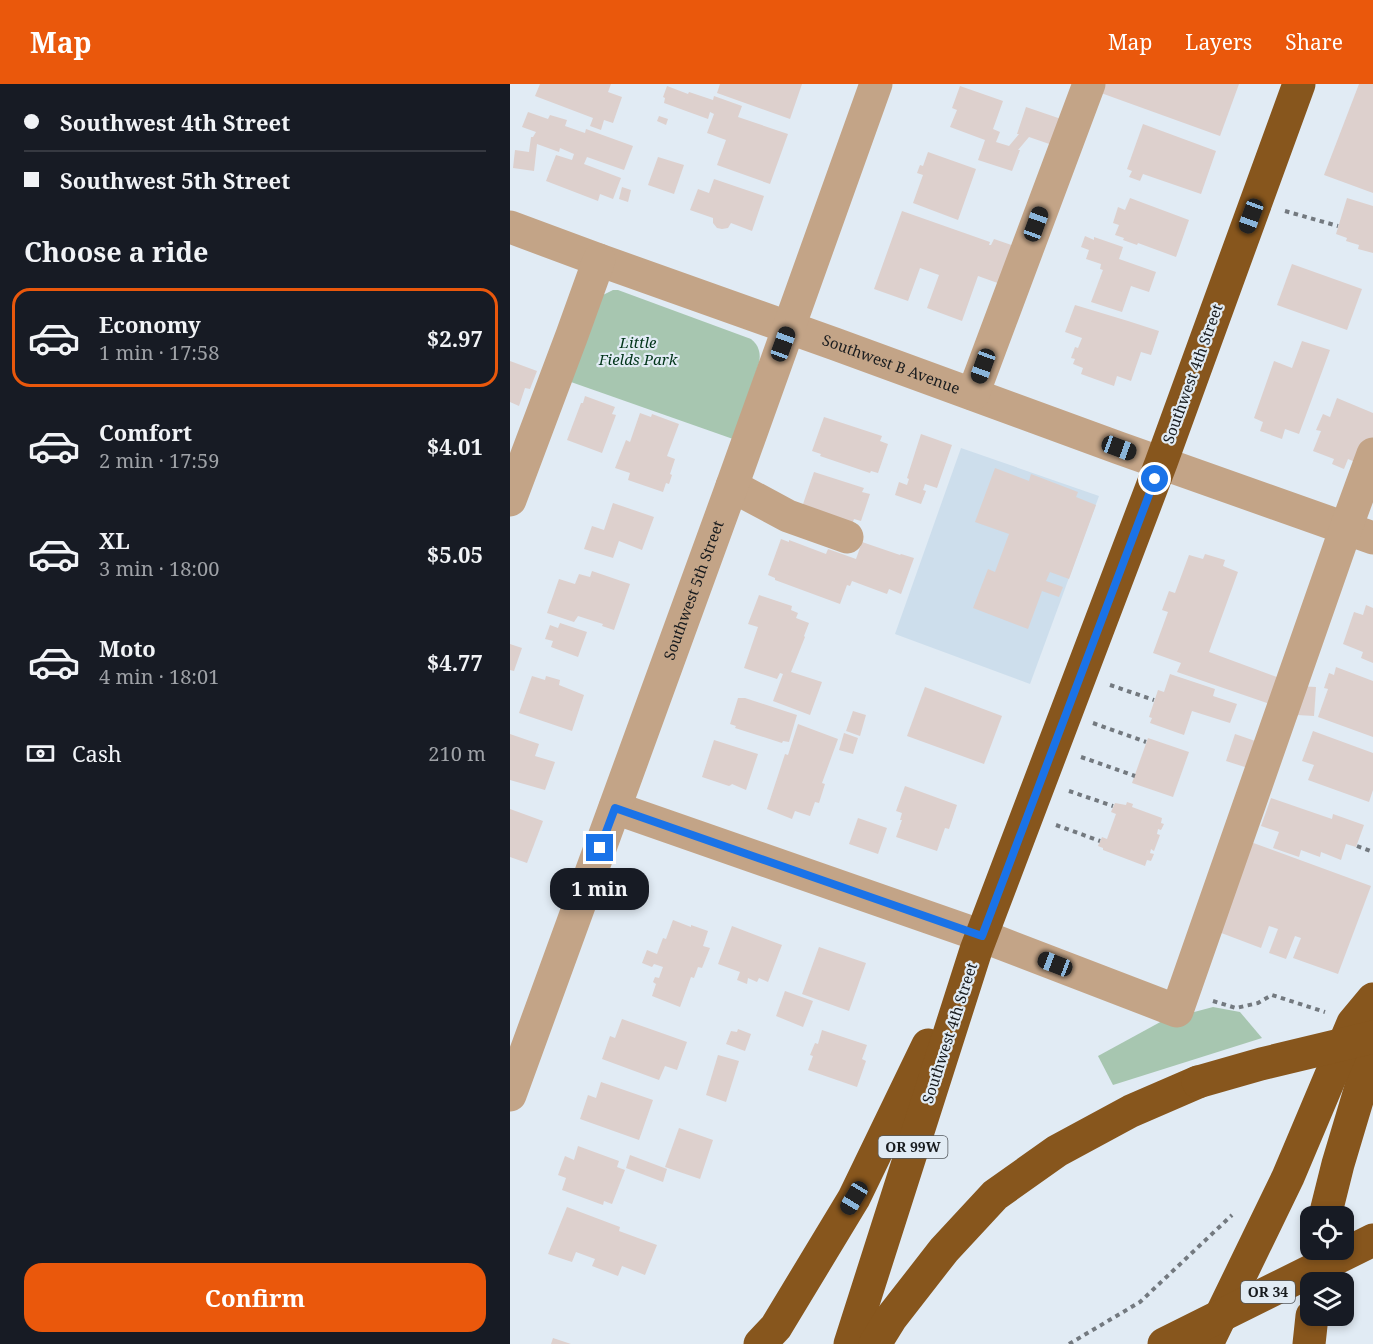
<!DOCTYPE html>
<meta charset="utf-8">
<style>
body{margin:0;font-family:"Noto Serif",serif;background:#20242c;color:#f1f3f6;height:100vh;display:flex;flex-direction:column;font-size:22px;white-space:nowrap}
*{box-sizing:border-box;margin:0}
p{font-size:20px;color:#9ea1a6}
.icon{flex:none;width:33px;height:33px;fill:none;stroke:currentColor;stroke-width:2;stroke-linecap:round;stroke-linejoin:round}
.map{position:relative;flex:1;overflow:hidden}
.drawer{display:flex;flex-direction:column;background:#171b24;width:510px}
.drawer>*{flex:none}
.top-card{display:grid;align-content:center;height:132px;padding:0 24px;background:#171b24}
.fabs{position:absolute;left:790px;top:1122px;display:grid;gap:12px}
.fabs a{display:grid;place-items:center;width:54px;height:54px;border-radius:12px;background:#171b24;box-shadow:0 3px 9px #0003;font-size:30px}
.end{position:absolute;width:27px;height:27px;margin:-14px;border:8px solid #1a73e8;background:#fff;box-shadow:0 0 0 3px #fff}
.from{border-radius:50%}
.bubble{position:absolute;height:42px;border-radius:18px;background:#171b24;box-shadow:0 3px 9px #0003;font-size:20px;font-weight:700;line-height:42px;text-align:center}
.car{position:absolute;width:18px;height:36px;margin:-18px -9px;border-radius:8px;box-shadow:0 0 4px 2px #0007;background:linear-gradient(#222 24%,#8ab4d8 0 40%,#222 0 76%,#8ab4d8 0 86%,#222 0)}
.top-card b{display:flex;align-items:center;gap:21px;height:57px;font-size:22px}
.top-card b+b{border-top:2px solid #363941}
.top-card i{width:15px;height:15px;background:#f1f3f6}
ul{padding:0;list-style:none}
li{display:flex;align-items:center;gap:18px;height:99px;margin:0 12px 9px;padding:0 12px;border:3px solid transparent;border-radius:18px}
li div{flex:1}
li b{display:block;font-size:22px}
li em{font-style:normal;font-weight:700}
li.selected{border-color:#ea580c}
li>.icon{width:54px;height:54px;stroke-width:1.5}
h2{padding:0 24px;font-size:27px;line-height:72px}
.pay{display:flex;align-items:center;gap:15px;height:66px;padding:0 24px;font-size:22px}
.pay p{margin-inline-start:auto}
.button{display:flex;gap:12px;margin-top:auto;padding:12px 24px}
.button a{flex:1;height:69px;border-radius:18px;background:#ea580c;color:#fff;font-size:24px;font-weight:700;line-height:69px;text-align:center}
header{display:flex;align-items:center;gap:36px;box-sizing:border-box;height:84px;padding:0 30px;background:#ea580c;color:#fff}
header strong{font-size:28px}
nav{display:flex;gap:33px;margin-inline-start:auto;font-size:21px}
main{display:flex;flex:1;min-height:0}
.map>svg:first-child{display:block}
</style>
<header>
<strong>Map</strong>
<nav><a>Map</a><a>Layers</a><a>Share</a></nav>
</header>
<main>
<section class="drawer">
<div class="top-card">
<b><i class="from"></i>Southwest 4th Street</b>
<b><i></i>Southwest 5th Street</b>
</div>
<h2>Choose a ride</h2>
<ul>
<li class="selected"><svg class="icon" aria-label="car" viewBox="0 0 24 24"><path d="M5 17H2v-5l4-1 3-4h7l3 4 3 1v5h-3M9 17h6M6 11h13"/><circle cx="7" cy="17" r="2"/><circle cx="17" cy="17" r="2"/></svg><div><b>Economy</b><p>1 min · 17:58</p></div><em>$2.97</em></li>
<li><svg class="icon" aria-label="car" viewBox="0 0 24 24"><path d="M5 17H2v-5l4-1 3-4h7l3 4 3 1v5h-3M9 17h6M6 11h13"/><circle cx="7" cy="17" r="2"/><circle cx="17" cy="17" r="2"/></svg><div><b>Comfort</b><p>2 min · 17:59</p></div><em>$4.01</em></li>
<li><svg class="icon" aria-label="car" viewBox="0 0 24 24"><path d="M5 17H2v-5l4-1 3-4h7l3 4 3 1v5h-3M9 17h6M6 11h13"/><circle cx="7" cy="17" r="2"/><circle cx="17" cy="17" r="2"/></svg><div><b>XL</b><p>3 min · 18:00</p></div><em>$5.05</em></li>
<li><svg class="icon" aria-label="car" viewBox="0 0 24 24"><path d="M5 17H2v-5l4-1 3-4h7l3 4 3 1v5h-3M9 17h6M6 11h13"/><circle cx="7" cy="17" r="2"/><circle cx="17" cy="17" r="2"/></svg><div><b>Moto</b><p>4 min · 18:01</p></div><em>$4.77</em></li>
</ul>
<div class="pay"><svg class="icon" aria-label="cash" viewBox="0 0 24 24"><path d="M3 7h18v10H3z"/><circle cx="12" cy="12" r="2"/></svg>Cash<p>210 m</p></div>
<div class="button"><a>Confirm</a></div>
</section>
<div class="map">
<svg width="863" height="1260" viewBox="0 0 863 1260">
<rect width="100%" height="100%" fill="#e1ebf4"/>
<path fill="#cddeec" d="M451 364 589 412 520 600 385 550Z"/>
<g fill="#a7c6b0">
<path d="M103 206H108L241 255C249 261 251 270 249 279L223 355 61 298 93 211Z"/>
<path d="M703 923 730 928 752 954 603 1001 588 972 654 936Z"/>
</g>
<g fill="#ddd0cd">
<path d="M30 0H101L98 8 112 13 103 39 94 36 91 46 80 42 83 34 25 12Z"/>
<path d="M210 0H292L280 35 207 9Z"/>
<path d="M594 0H729L710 52 591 9Z"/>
<path d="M849 0H863V109L814 91Z"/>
<path d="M157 2 178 10 179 8 203 16 204 12 232 22 228 33 278 50 260 100 207 81 216 56 197 49 204 30 200 28 198 35 154 19 155 14 153 13Z"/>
<path d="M450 2 493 17 483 45 490 48 486 58 499 62 509 50H507L516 23 557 37 548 63 519 53 508 66H510L502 87 468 76 475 56 440 43 447 26 442 24Z"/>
<path d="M18 28 38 35 40 31 57 36 55 42 75 49 76 45 123 62 114 86 77 73 74 80 111 94 103 115 90 110 88 117 36 97 46 71 62 76 64 70 50 64 49 68 27 60 24 87 3 84 5 66 19 68 21 53H23L26 48 12 43Z"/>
<path d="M149 32 158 35 156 41 147 37Z"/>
<path d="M633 40 706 67 691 110 633 90 630 97 619 93 622 87 617 85Z"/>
<path d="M418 68 466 85 448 136 403 119 413 91 407 89 410 81 413 82Z"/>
<path d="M148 73 174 81 164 110 138 101Z"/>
<path d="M204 95 254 112 242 147 221 139 218 144 212 145 207 144 203 139V134L180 126 188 105 199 109Z"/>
<path d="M112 103 121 106 118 118 109 115Z"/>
<path d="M620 114 679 136 666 173 628 159 627 161 613 156 614 154 605 151 609 141 603 139 608 123 615 126Z"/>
<path d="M837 114 863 122V169L848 165 849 161 836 157 837 154 826 150Z"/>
<path d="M392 127 480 158 479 161H481L484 155 510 164 496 202 468 192 452 237 417 224 429 191 410 184 398 217 364 205Z"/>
<path d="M575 152 584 156V153L613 163 609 175 646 188 639 208 621 202 612 228 581 218 593 186 590 185 591 180 576 175 579 166 571 163Z"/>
<path d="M782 180 852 205 837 246 767 221Z"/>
<path d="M565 221 618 237 649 247 641 271 631 268 621 297 607 292 604 302 571 290 573 284 563 280 565 275 561 274 565 263 568 264 572 254 555 248Z"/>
<path d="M792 257 820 266 789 350 775 345 772 355 750 347 753 338 744 334 764 277 782 284Z"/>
<path d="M0 277 27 287 20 305 15 304 9 322 0 318Z"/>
<path d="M75 312 105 323 102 330 106 331 92 369 57 356 71 319H73Z"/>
<path d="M827 314 863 329V353L852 381 838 375 834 385 822 380 824 375 803 367 811 347 806 346 813 330 820 333Z"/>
<path d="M130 329 141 333 142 330 169 340 157 372 165 375 160 390 162 391 159 400 156 399 153 408 118 396 120 389 105 384 116 356 120 358Z"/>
<path d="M314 333 372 352 370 357 378 360 368 389 361 387 360 389 310 372 311 370 302 367Z"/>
<path d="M411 350 442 361 427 404 415 400 413 406 416 407 411 420 385 411 389 398 397 401 399 395 397 394Z"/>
<path d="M485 384 519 397 521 390 568 408 566 413 586 421 559 495 540 488 536 497 553 503 549 513 532 507 518 545 463 524 478 485 485 488 499 450 465 438Z"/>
<path d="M304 388 354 404 352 408 360 410 351 437 344 435 341 443 291 426Z"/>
<path d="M103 419 144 433 132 466 109 457 103 474 74 465 82 442 94 446Z"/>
<path d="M271 455 279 458V456L316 470 318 465 346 475 352 458 390 471 391 470 404 474 391 510 379 505 377 510 342 497 340 502 337 501 330 520 265 496V494L258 491Z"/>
<path d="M695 470 715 476 713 482 728 488 699 568 775 596 766 622 667 588 671 579 643 569 658 528 652 526 659 507 665 509 679 471 693 475Z"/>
<path d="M82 487 120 500 104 546 92 542 93 540 68 532 64 538 37 529 49 495 65 500 69 490 80 493Z"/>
<path d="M249 511 282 522 281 526 288 529 286 534 299 539 294 552 295 553 281 588 312 598 300 631 263 617 273 590 270 589 267 595 234 584 248 543 238 540Z"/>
<path d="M856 521 863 524V579L851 574 853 568 833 560 844 528 853 531Z"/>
<path d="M50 539 77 548 68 573 41 563 43 557 35 555 40 541 48 544Z"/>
<path d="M0 560 12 564 4 587 0 586Z"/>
<path d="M826 583 863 597V653L808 633 818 605 814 604 819 589 824 591Z"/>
<path d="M660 590 705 605 703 612 727 620 720 639 682 627 674 651 640 639 642 634 639 633 648 606 654 608Z"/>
<path d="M22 592 35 596 36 592 50 596 49 601 74 611 62 647 9 629Z"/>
<path d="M788 602 806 603 804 632 787 631Z"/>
<path d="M415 603 492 632 474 680 397 652Z"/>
<path d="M228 614H235L287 631 279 658 273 657 272 659 225 644 226 642 220 640Z"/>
<path d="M343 627 356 631 350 652 336 647Z"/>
<path d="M288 640 328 655 312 699 315 700 309 719 305 718 300 732 285 727 282 735 257 725 275 670 278 671Z"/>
<path d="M803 647 863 669V706L859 718 798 696 804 681 792 677Z"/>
<path d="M334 649 348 654 343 670 329 666Z"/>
<path d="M0 650 29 660 25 672 45 678 35 706 0 696Z"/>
<path d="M725 650 751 659 741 685 716 677Z"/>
<path d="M638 654 679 668 663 713 622 699Z"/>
<path d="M204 656 248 670 236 706 222 700 221 701 219 702 192 693Z"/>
<path d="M395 702 447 721 439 745 435 744 427 767 386 753 392 736H390L392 729 386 727Z"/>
<path d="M761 714 822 735 823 730 854 741 846 763 836 760 831 776 811 768 810 773 791 766 789 773 763 764 769 748 751 742Z"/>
<path d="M617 718 623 720 622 723 652 734 651 739 654 740 651 746 648 745 647 750 650 751 644 767 641 765 640 769 644 770 641 777 637 776 635 782 593 766V764L588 762 592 753 597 755 606 730 601 728 605 719 616 721Z"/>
<path d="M0 725 33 737 17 779 0 773Z"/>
<path d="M348 734 377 744 368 770 339 760Z"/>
<path d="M738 757 861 802 828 890 783 874 791 854 785 852 776 875 759 869 768 845 759 842 751 864 706 847Z"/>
<path d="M163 836 181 843V841L198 847 193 862 200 864 192 884 188 883 184 894 181 893 170 923 142 912 146 900 143 898 145 893 149 894 153 883 144 880 142 883 132 879 137 866 147 870 153 854 156 855Z"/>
<path d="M222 842 272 861 258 898 249 894 247 898 238 894 237 900 227 896 230 888 208 880Z"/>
<path d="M309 863 356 879 339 927 292 910Z"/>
<path d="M275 907 303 917 293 943 266 932Z"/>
<path d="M112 935 177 958 167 986 155 982 149 996 92 975 100 952 105 954Z"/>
<path d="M228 945 241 950 235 967 216 960 221 947 227 948Z"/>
<path d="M312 946 357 961 352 975 356 977 347 1003 298 986 303 972 300 971 305 959 308 960Z"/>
<path d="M208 971 229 977 216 1018 196 1011Z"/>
<path d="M91 998 143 1016 129 1056 70 1035 78 1011 86 1014Z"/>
<path d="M169 1044 203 1056 190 1095 155 1083Z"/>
<path d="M68 1062 109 1077 107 1083 115 1086 102 1120 94 1117 93 1121 52 1106 56 1094 48 1091 55 1072 64 1076Z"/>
<path d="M120 1071 157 1085 153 1098 116 1084Z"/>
<path d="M57 1123 110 1143 109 1147 147 1161 135 1191 112 1182 108 1192 82 1182 85 1175 66 1168 62 1178 38 1170Z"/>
<path d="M43 1254 61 1260H41Z"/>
</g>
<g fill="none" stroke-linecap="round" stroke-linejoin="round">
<g stroke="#73797f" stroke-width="4" stroke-dasharray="4.5 4.5" stroke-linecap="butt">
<path d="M775 127 828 142"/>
<path d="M600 601 644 616"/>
<path d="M583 639 636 658"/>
<path d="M571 673 625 692"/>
<path d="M559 707 603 722"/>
<path d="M546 741 590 757"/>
<path d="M847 762 863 768"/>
<path d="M703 917 726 924 748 919 762 911 815 928"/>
<path d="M559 1260 630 1218 722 1131"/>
</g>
<g stroke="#c3a487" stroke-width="33">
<path id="s1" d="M0 143 89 176 325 260 609 364 863 454"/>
<path d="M463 310 579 0"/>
<path d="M222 402 278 432 337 453"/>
<path d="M0 416 62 251 89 176"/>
<path d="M105 724 472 852 667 927 836 444 863 370"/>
<path id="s2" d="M0 1011 222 402 366 0"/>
</g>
<g stroke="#87561d" stroke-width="33">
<path d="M815 1132 828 1080 863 963"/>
<path d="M250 1260 266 1243 344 1114 418 961"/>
<path d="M340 1260 466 866 651 379 789 0"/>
<path d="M365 1260 381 1234 434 1166 485 1111 547 1067 621 1027 688 998"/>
<path d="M697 1260 778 1093 843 939 863 915"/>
<path d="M799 1260 802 1232"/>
</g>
<g stroke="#87561d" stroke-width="33">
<path d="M688 998 751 980 863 953"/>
<path d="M654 1260 863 1156"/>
</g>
</g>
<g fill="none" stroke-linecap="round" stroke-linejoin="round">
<path stroke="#1a73e8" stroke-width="8" d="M90 764 105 724 472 852 645 395"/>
</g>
<g text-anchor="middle" stroke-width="4.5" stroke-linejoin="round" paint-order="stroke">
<g fill="#e1ebf4" stroke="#54595e" stroke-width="1.5">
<rect x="368.5" y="1052" width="69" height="22" rx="4.5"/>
<rect x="731" y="1197" width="54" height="22" rx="4.5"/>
</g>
<g font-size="14" font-weight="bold" fill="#181b1e">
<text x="403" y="1068">OR 99W</text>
<text x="758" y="1213">OR 34</text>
</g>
<g font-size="15" font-style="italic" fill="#003418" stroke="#e1ebf4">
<text x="128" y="264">Little<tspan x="128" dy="17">Fields Park</tspan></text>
</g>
<g font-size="15" fill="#181b1e" stroke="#e1ebf4">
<text dy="5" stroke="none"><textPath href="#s1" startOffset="405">Southwest B Avenue</textPath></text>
<text transform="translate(683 290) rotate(-70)" y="5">Southwest 4th Street</text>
<text dy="5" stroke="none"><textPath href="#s2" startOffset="537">Southwest 5th Street</textPath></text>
<text transform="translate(440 949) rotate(-72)" y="5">Southwest 4th Street</text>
</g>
</g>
</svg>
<div class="fabs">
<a><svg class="icon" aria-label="locate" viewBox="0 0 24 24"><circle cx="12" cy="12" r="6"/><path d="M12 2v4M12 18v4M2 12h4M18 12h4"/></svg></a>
<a><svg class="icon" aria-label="layers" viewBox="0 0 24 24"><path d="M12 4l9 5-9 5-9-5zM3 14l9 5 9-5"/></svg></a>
</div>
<i class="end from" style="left:645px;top:395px"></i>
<i class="end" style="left:90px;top:764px"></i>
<div class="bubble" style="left:40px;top:784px;width:99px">1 min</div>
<i class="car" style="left:741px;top:132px;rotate:200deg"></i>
<i class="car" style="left:526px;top:140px;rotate:20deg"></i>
<i class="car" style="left:273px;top:260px;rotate:20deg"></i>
<i class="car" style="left:473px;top:282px;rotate:200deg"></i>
<i class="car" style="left:609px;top:364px;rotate:110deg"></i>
<i class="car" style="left:545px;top:880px;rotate:291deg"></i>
<i class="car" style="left:344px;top:1114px;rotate:211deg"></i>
</div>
</main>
